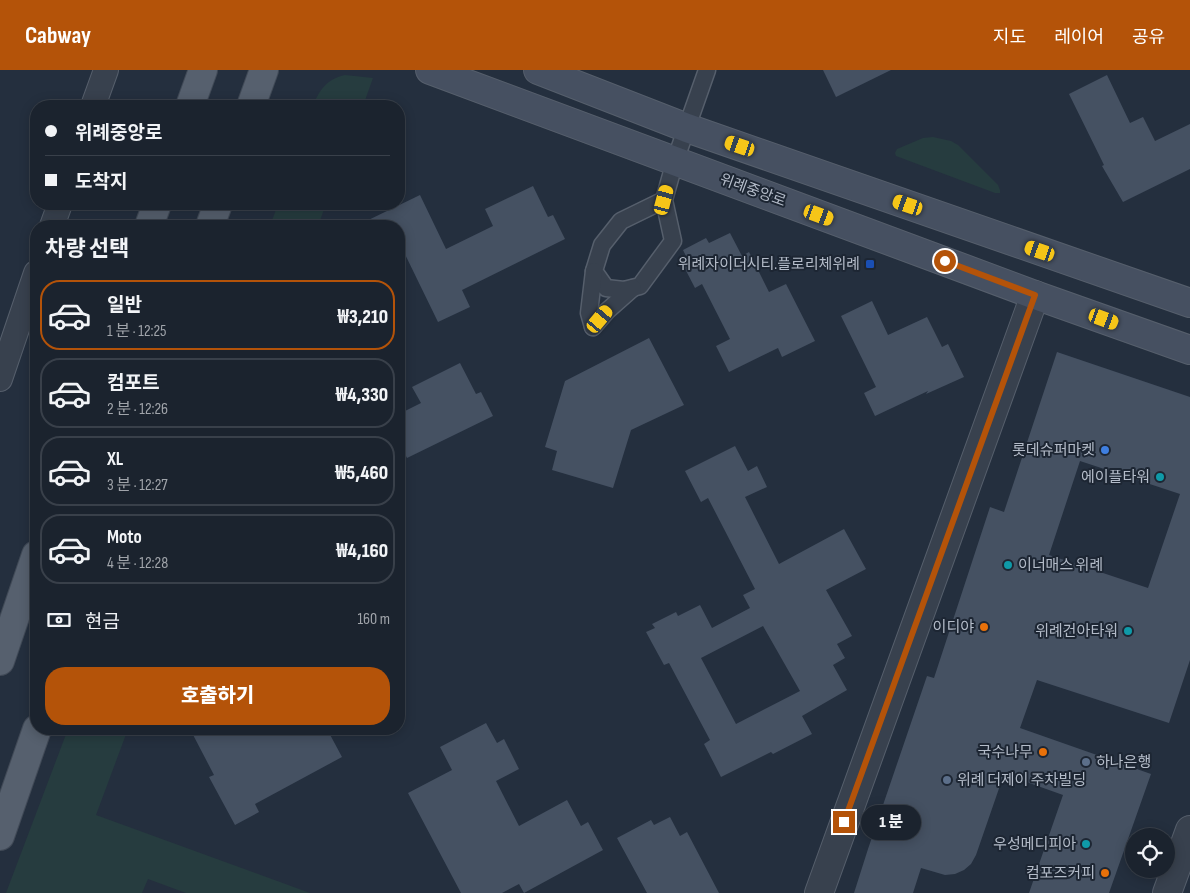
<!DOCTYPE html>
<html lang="ko">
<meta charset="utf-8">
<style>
body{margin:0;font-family:"Sofia Sans Condensed","Noto Sans KR",sans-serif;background:#242b36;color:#f1f3f6;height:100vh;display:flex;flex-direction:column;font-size:19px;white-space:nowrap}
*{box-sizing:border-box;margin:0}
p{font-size:16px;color:#a0a4aa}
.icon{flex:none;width:28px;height:28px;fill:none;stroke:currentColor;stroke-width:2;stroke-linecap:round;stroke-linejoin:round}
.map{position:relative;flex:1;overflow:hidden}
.sheet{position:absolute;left:30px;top:150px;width:375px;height:515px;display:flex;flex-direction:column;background:#1b232e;border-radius:20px;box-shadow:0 2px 12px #0003,0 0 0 1px #39404a}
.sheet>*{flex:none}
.hud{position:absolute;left:30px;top:30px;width:375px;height:110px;border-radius:20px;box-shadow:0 2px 12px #0003,0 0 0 1px #39404a;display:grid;align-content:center;height:110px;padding:0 15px;background:#1b232e}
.tools{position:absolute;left:1125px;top:758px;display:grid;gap:10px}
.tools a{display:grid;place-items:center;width:50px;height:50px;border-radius:50%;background:#1b232e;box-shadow:0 2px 12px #0003,0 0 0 1px #39404a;font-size:25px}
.end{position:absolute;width:22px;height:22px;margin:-11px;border:6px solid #b45309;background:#fff;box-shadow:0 0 0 2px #fff}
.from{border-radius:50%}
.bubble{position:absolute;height:35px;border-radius:18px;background:#1b232e;box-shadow:0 2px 12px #0003,0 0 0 1px #39404a;font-size:16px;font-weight:800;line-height:35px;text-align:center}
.car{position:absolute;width:15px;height:30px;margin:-15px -8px;border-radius:6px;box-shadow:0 0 4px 1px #0007;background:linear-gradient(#f5c518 24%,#345 0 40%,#f5c518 0 76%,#345 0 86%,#f5c518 0)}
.hud b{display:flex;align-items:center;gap:18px;height:48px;font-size:19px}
.hud b+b{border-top:1px solid #39404a}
.hud i{width:12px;height:12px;background:#f1f3f6}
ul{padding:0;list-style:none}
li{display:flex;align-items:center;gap:15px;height:70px;margin:0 10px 8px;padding:0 5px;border:2px solid #39404a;border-radius:20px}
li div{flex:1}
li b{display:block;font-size:19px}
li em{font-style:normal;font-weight:800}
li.on{border-color:#b45309}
li>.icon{width:45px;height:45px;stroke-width:1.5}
h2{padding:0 15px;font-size:22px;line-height:60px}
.pay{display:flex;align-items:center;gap:12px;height:55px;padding:0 15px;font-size:19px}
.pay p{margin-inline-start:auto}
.primary-button{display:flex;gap:10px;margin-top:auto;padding:10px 15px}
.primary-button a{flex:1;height:58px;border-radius:20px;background:#b45309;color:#fff;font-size:20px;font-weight:800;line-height:58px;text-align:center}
header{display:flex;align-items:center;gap:30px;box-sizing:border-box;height:70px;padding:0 25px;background:#b45309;color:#fff}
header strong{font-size:24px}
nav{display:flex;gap:28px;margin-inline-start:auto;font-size:18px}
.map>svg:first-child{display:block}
</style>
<header>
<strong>Cabway</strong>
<nav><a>지도</a><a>레이어</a><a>공유</a></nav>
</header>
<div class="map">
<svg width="1190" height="823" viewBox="0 0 1190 823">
<rect width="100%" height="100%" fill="#242f3e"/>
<g fill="#263c3f">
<path d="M345 5 373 8 363 36H313C319 20 327 9 345 5Z"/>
<path d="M933 67 951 71 958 75 998 115 1000 120V123H995L896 86 895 83 897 79 923 68Z"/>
<path d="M278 134H326L318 156H270Z"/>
<path d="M68 659H128L96 745 310 823H186L148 809 142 823H6Z"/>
</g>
<g fill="#455162" fill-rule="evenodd">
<path d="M823 0H891L836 27Z"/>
<path d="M1107 5 1130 53 1143 47 1155 71 1190 54V99L1123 132 1102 96 1104 95 1069 24Z"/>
<path d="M533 116 548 147 553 145 565 169 462 220 470 237 438 252 399 172V156H356L420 125 446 179 493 156 485 139Z"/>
<path d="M730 163 742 186 749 182 769 222 786 214 815 271 782 287 778 278 729 302 716 276 730 269 702 214 695 218 682 193 688 190 683 180 706 168 709 173Z"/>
<path d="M872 231 888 265 927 247 942 277 948 274 964 307 926 324 928 321 875 346 864 323 876 317 841 246Z"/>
<path d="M649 268 684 335 631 360 613 418 552 400 557 381 545 377 565 311Z"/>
<path d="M1057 282 1190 327V590L1169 653 1037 610 1020 658 1151 704 1109 823H1029L1063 725 1004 704 976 785 971 794 964 800 955 804 945 805 921 798 913 823H854L868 779 927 606 934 608 990 437 1004 442ZM1080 391 1180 424 1148 518 1049 485Z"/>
<path d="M460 293 476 324 481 322 493 346 407 388 404 382 399 384V344L421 333 412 317Z"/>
<path d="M735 376 748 401 757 396 767 417 745 427 779 494 844 459 866 499 826 520 852 566 837 574 845 588 833 595 847 620 802 646 812 664 773 684 771 682 721 707 704 674 710 670 669 593 664 595 646 562 655 558 652 554 676 542 678 546 700 535 712 558 750 538 743 525 755 519 708 428 701 432 685 401ZM763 556 800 621 736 654 701 588Z"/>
<path d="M486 653 497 673 504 669 519 699 496 711 519 756 567 730 581 756 588 752 603 780 524 823 519 814 502 823H461L408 723 452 700 440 677Z"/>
<path d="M190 659H327L342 687 255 734 259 742 235 755 209 707 214 705Z"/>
<path d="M670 747 680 766 687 762 719 823H647L617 768 651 750 654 755Z"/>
</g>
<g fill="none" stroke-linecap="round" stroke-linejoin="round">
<g stroke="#565f6c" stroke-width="19">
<g id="service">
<path d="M664 130 621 151 602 175 594 201 606 218 624 220 640 216 673 171 664 130 675 91 707 0"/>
<path d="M593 257 589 243 594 201"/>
<path d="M593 257 607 241 633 218"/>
</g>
</g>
<g stroke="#565f6c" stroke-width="26">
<g id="pedestrian">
<path d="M93 36 106 0"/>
<path d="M52 156 60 134"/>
<path d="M0 309 36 203"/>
</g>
</g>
<g stroke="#565f6c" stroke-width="30">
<path id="minor" d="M819 823 1035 225"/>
</g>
<g stroke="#565f6c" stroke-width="30">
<path id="tertiary" d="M1167 823 1190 760"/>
</g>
<g stroke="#565f6c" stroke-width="30">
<g id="secondary">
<path d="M430 0 1035 225 1190 280"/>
<path d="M538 0 687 58 1190 233"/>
</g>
</g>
<g stroke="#414a57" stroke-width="30">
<g id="primary">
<path d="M190 36 203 0"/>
<path d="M251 36 264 0"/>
<path d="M149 156 157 134"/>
<path d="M210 156 218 134"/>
<path d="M0 591 36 485"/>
<path d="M0 766 37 659"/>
</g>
</g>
<use href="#service" stroke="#38414e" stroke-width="16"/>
<use href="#pedestrian" stroke="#38414e" stroke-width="24"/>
<use href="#minor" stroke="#38414e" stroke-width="28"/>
<use href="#tertiary" stroke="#38414e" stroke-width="28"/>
<use href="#secondary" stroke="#465061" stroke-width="28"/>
<use href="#primary" stroke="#56606e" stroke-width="28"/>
</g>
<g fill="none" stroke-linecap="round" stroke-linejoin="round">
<path stroke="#b45309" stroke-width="6" d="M844 752 1035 225 945 191"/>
</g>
<rect fill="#1a4fb4" stroke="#1d2633" stroke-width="2" x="865" y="189" width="10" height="10" rx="2.5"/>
<circle fill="#3f7fe0" stroke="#1d2633" stroke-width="2" cx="1105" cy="380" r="5"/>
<g fill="#0f9aa8" stroke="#1d2633" stroke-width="2">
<circle cx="1160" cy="407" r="5"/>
<circle cx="1008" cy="495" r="5"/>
<circle cx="1128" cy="561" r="5"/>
<circle cx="1086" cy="774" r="5"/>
</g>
<g fill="#e8710a" stroke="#1d2633" stroke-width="2">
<circle cx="984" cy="557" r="5"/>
<circle cx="1043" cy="682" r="5"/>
<circle cx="1105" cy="803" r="5"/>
</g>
<g fill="#5c6f8a" stroke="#1d2633" stroke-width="2">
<circle cx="1086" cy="692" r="5"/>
<circle cx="947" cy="710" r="5"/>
</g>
<g text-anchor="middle" stroke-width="4" stroke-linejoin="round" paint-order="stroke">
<g font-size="15" fill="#b4bcc9" stroke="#1d2633">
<text transform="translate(753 120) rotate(20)" y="5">위례중앙로</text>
</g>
<g font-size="15" fill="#b4bcc9" stroke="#1d2633" text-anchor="end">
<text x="860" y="199">위례자이더시티.플로리체위례</text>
<text x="1095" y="385">롯데슈퍼마켓</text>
<text x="1150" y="412">에이플타워</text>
<text x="1018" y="500" text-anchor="start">이너매스 위례</text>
<text x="974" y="562">이디야</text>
<text x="1118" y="566">위례건아타워</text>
<text x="1033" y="687">국수나무</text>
<text x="1096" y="697" text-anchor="start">하나은행</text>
<text x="957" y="715" text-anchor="start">위례 더제이 주차빌딩</text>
<text x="1076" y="779">우성메디피아</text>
<text x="1095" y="808">컴포즈커피</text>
</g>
</g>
</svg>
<div class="tools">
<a><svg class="icon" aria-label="locate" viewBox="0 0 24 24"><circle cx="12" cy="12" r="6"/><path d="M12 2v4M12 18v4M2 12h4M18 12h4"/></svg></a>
</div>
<i class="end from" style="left:945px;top:191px"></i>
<i class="end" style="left:844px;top:752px"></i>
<div class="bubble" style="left:861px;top:735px;width:60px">1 분</div>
<i class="car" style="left:740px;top:76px;rotate:289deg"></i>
<i class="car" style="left:664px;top:130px;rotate:15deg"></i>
<i class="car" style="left:908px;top:135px;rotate:289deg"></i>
<i class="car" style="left:819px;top:145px;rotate:110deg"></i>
<i class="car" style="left:1040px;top:181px;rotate:289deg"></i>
<i class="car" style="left:600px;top:249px;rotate:40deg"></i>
<i class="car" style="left:1104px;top:249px;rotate:110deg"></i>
<div class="hud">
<b><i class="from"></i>위례중앙로</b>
<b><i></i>도착지</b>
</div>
<section class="sheet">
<h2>차량 선택</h2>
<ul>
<li class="on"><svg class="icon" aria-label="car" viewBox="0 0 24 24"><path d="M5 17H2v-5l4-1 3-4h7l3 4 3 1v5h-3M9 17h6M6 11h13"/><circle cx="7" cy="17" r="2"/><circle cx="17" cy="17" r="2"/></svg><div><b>일반</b><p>1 분 · 12:25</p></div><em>₩3,210</em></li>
<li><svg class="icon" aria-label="car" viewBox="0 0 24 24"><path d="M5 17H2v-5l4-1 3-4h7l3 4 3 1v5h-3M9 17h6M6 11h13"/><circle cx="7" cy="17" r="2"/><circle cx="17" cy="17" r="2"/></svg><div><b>컴포트</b><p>2 분 · 12:26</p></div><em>₩4,330</em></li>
<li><svg class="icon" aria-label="car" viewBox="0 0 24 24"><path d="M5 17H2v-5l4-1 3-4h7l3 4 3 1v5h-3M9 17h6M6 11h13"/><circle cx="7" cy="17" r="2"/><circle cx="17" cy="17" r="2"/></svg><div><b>XL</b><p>3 분 · 12:27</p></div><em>₩5,460</em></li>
<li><svg class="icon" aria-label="car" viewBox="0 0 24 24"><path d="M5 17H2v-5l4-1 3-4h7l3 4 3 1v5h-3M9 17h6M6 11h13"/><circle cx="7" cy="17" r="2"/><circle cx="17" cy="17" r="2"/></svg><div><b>Moto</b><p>4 분 · 12:28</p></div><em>₩4,160</em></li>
</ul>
<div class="pay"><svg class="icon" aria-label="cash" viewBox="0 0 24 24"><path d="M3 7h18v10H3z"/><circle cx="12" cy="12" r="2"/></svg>현금<p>160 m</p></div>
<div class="primary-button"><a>호출하기</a></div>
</section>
</div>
